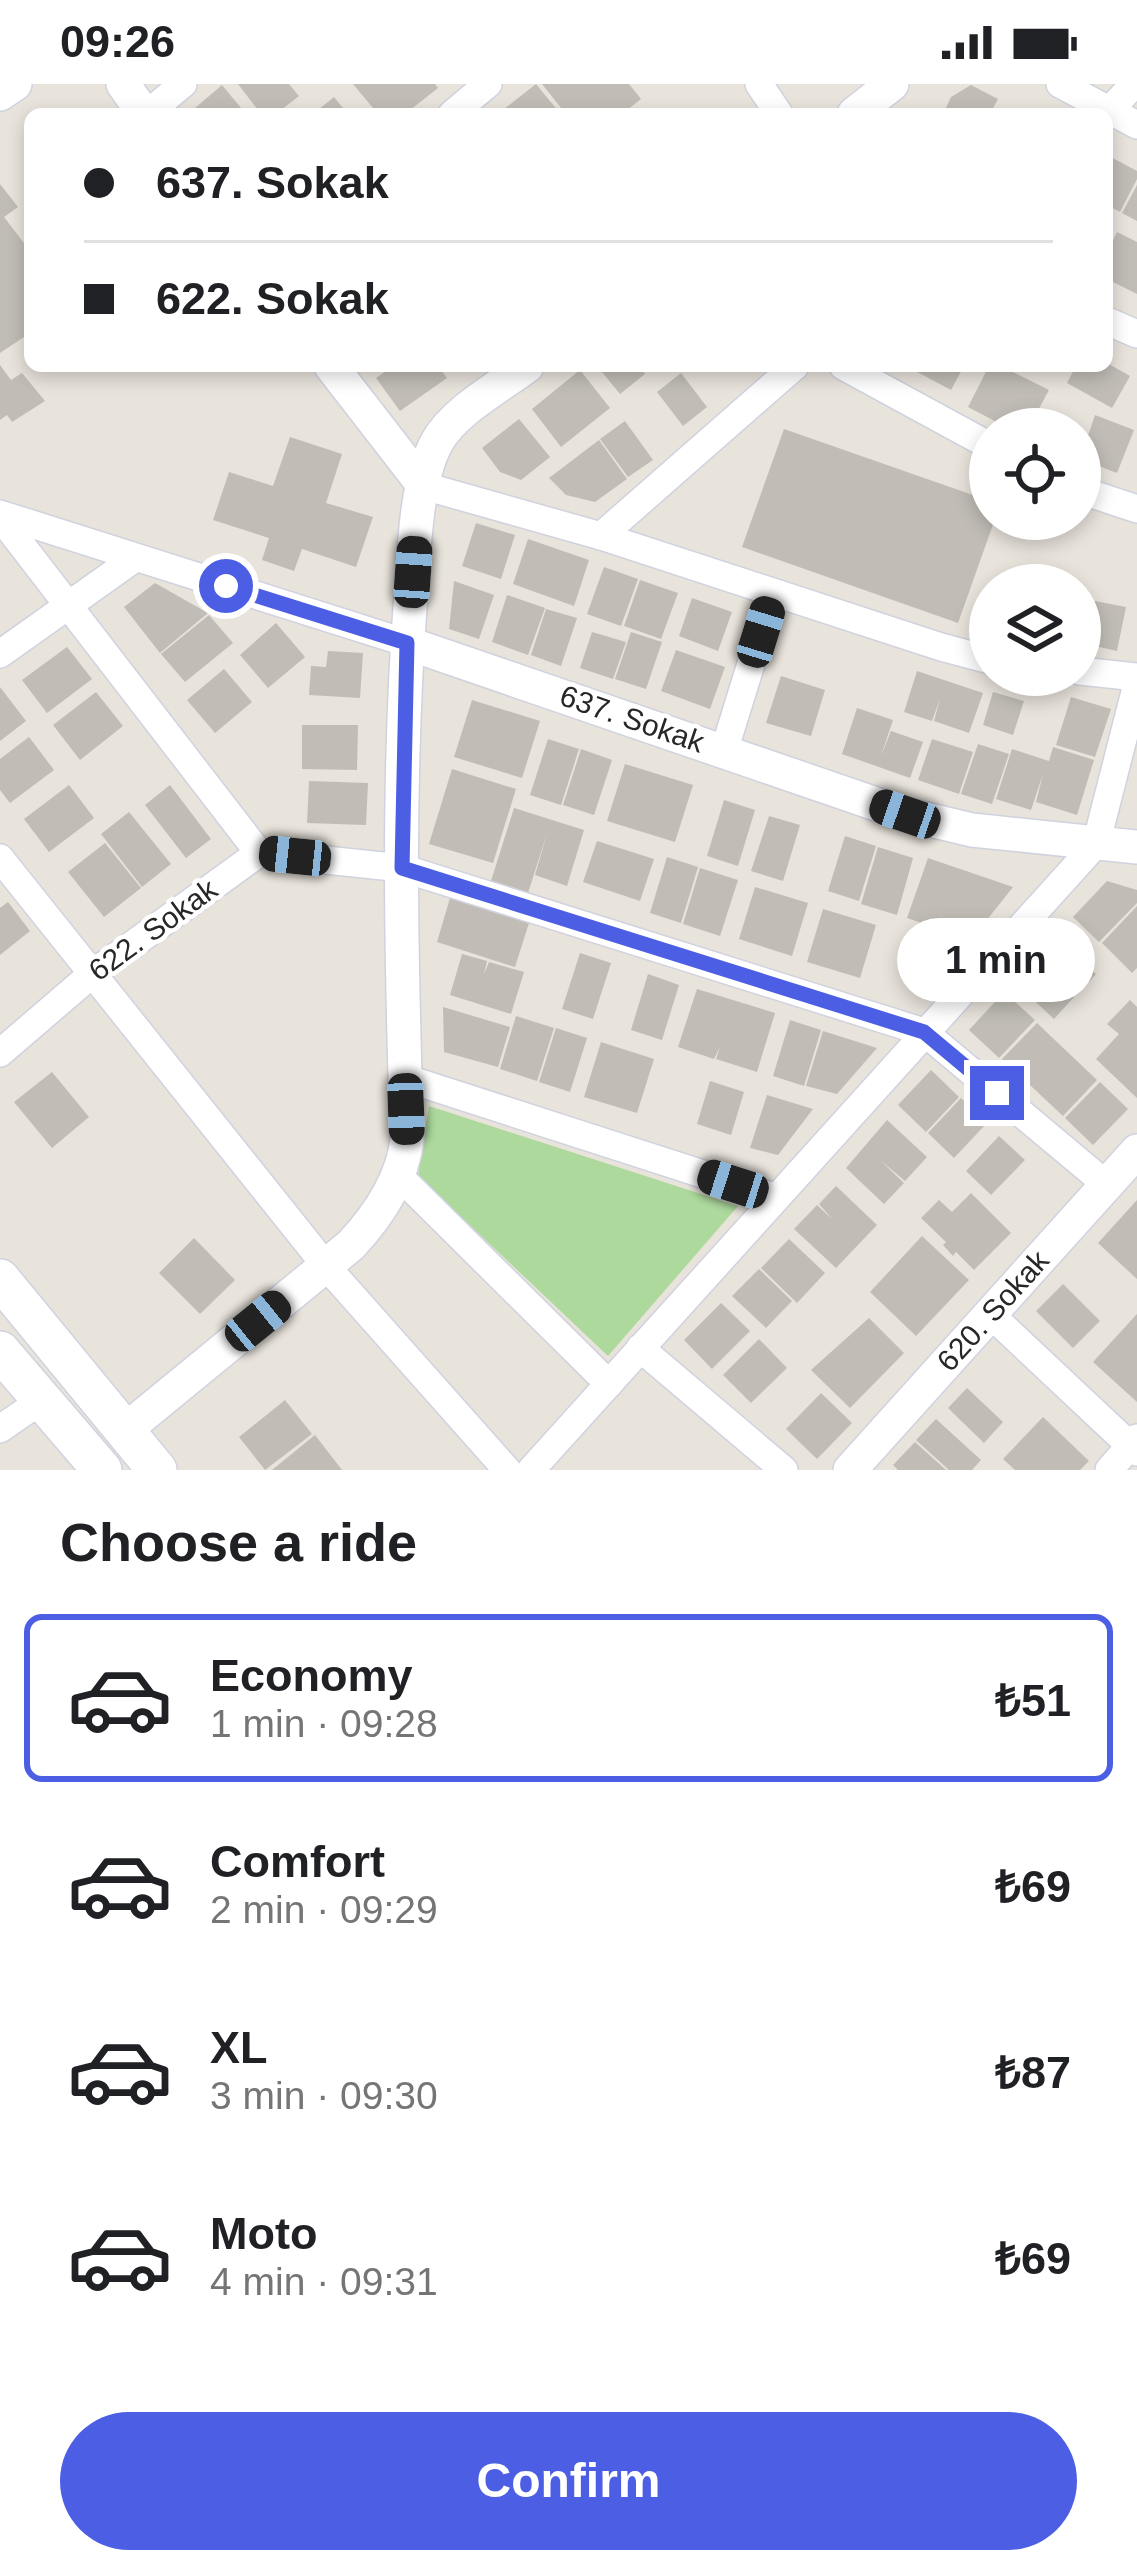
<!DOCTYPE html>
<meta charset="utf-8">
<style>
body{margin:0;font-family:Arial,sans-serif;background:#f2f2f2;color:#202124;height:100vh;display:flex;flex-direction:column;font-size:45px;white-space:nowrap}
*{box-sizing:border-box;margin:0}
p{font-size:39px;color:#757577}
.icon{flex:none;width:66px;height:66px;fill:none;stroke:currentColor;stroke-width:2;stroke-linecap:round;stroke-linejoin:round}
.map{position:relative;height:1386px;overflow:hidden}
.drawer{display:flex;flex-direction:column;background:#fff;flex:1}
.drawer>*{flex:none}
.guide{position:absolute;left:24px;top:24px;width:1089px;height:264px;border-radius:18px;box-shadow:0 6px 18px #0003;display:grid;align-content:center;height:264px;padding:0 60px;background:#fff}
.controls{position:absolute;left:969px;top:324px;display:grid;gap:24px}
.controls a{display:grid;place-items:center;width:132px;height:132px;border-radius:50%;background:#fff;box-shadow:0 6px 18px #0003;font-size:60px}
.end{position:absolute;width:54px;height:54px;margin:-27px;border:15px solid #4c5ee4;background:#fff;box-shadow:0 0 0 6px #fff}
.from{border-radius:50%}
.bubble{position:absolute;height:84px;border-radius:42px;background:#fff;box-shadow:0 6px 18px #0003;font-size:39px;font-weight:800;line-height:84px;text-align:center}
.car{position:absolute;width:36px;height:72px;margin:-36px -18px;border-radius:15px;box-shadow:0 0 9px 3px #0007;background:linear-gradient(#222 24%,#8ab4d8 0 40%,#222 0 76%,#8ab4d8 0 86%,#222 0)}
.guide b{display:flex;align-items:center;gap:42px;height:114px;font-size:45px}
.guide b+b{border-top:3px solid #e0e0e0}
.guide i{width:30px;height:30px;background:#202124}
ul{padding:0;list-style:none}
li{display:flex;align-items:center;gap:36px;height:168px;margin:0 24px 18px;padding:0 36px;border:6px solid transparent;border-radius:18px}
li div{flex:1}
li b{display:block;font-size:45px}
li em{font-style:normal;font-weight:800}
li.active{border-color:#4c5ee4}
li>.icon{width:108px;height:108px;stroke-width:1.5}
h2{padding:0 60px;font-size:54px;line-height:144px}
.cta{display:flex;gap:24px;margin-top:auto;padding:24px 60px}
.cta a{flex:1;height:138px;border-radius:72px;background:#4c5ee4;color:#fff;font-size:48px;font-weight:800;line-height:138px;text-align:center}
.status{display:flex;justify-content:space-between;align-items:center;height:84px;padding:0 60px;background:#fff;direction:ltr}
.status svg{height:33px;fill:currentColor}
.map>svg:first-child{display:block}
</style>
<div class="status"><b>09:26</b><svg viewBox="0 0 49 12"><path d="M0 12V9h3v3zM5 12V6h3v6zM10 12V3h3v9zM15 12V0h3v12zM26 1h20v11H26zM47 4h2v5h-2z"/></svg></div>
<div class="map">
<svg width="1137" height="1386" viewBox="0 0 1137 1386">
<rect width="100%" height="100%" fill="#e8e3db"/>
<path fill="#add99d" d="M429 1022 738 1122 608 1272 418 1092Z"/>
<g fill="#c1bdb6">
<path d="M238 0H289L299 12 276 30H261Z"/>
<path d="M353 0H435L438 4 405 30H378Z"/>
<path d="M536 0 559 28 556 30H498Z"/>
<path d="M542 0H629L641 15 622 30H566Z"/>
<path d="M222 1 246 30H188Z"/>
<path d="M971 1 998 15 990 30H943L951 13Z"/>
<path d="M334 13 348 30H313Z"/>
<path d="M1107 71 1137 87V95L1120 128 1107 121Z"/>
<path d="M0 100 18 123 4 133 30 167V249L0 269Z"/>
<path d="M1137 101V137L1122 129Z"/>
<path d="M1117 148 1137 158V210L1107 195V169Z"/>
<path d="M1107 279 1130 292 1112 324 1067 299 1076 282Z"/>
<path d="M0 281 11 296 22 289 45 317 12 338 7 331 0 336Z"/>
<path d="M393 282H438L447 294 400 327 376 294Z"/>
<path d="M597 282H647L642 286 645 290 620 310Z"/>
<path d="M906 282H964L951 306Z"/>
<path d="M989 282H1001L1049 306 1028 345H1010L968 323Z"/>
<path d="M580 286 610 324 561 363 532 325Z"/>
<path d="M681 289 707 323 683 342 657 308Z"/>
<path d="M1095 331 1134 346 1117 389 1080 375Z"/>
<path d="M519 335 550 373 521 396 500 388 482 364Z"/>
<path d="M625 337 653 376 628 393 600 355Z"/>
<path d="M784 345 990 417V435H995L958 539 742 463Z"/>
<path d="M290 353 342 370 326 419 373 433 356 483 302 465 294 487 262 476 269 454 213 436 229 388 273 402Z"/>
<path d="M599 356 627 395 595 418 566 411 549 394Z"/>
<path d="M476 439 515 451 501 495 462 482Z"/>
<path d="M528 455 589 476 574 522 513 500Z"/>
<path d="M604 483 638 495 621 542 587 530Z"/>
<path d="M640 496 678 509 661 555 624 542Z"/>
<path d="M454 497 494 511 479 555 449 545Z"/>
<path d="M155 499 208 529 160 569 124 523Z"/>
<path d="M507 511 545 524 528 571 492 558Z"/>
<path d="M692 514 732 528 718 567 679 552Z"/>
<path d="M1095 517 1126 523 1117 567 1086 560Z"/>
<path d="M546 525 577 534 561 582 531 571Z"/>
<path d="M209 531 233 559 185 598 161 570Z"/>
<path d="M276 539 305 573 268 604 240 571Z"/>
<path d="M592 548 626 558 613 595 580 584Z"/>
<path d="M631 548 662 558 646 605 615 595Z"/>
<path d="M67 563 92 595 47 629 22 596Z"/>
<path d="M676 566 725 583 710 625 661 607Z"/>
<path d="M328 567 363 569 360 614 309 611 311 582 326 583Z"/>
<path d="M224 585 252 618 215 649 187 616Z"/>
<path d="M917 587 983 609 969 649 934 637 940 615 932 637 904 628Z"/>
<path d="M781 592 825 606 811 652 766 639Z"/>
<path d="M0 603 26 637 0 657Z"/>
<path d="M96 608 123 642 80 676 53 641Z"/>
<path d="M993 608 1024 617 1013 651 983 641Z"/>
<path d="M1071 613 1111 625 1095 673 1056 661Z"/>
<path d="M472 616 540 637 522 694 454 673Z"/>
<path d="M857 624 893 636 881 672 891 647 923 658 910 694 842 670Z"/>
<path d="M302 641H358L357 686 302 685Z"/>
<path d="M29 653 54 686 10 719 0 706V675Z"/>
<path d="M548 655 579 665 561 721 530 711Z"/>
<path d="M932 655 973 668 959 710 918 696Z"/>
<path d="M978 660 1009 670 992 720 961 710Z"/>
<path d="M1053 663 1094 676 1077 731 1036 718 1043 690 1031 726 996 715 1012 665 1049 677Z"/>
<path d="M581 665 612 676 594 731 563 721Z"/>
<path d="M625 680 693 701 675 758 607 737Z"/>
<path d="M452 685 516 705 493 779 429 760Z"/>
<path d="M309 697 368 699 366 741 307 739Z"/>
<path d="M69 701 94 734 49 768 24 735Z"/>
<path d="M170 701 211 755 186 774 145 721Z"/>
<path d="M724 716 755 726 738 782 707 772Z"/>
<path d="M514 724 584 746 567 802 535 791 548 746 528 809 491 797Z"/>
<path d="M129 728 171 780 142 803 101 750Z"/>
<path d="M769 732 800 741 783 797 751 787Z"/>
<path d="M845 752 876 762 859 817 828 807Z"/>
<path d="M597 757 654 775 640 817 583 798Z"/>
<path d="M105 759 141 804 104 833 68 788Z"/>
<path d="M878 763 913 774 897 831 861 820Z"/>
<path d="M667 773 698 783 681 839 650 829Z"/>
<path d="M928 774 1013 803 971 856 907 834Z"/>
<path d="M700 784 738 796 720 852 683 840Z"/>
<path d="M1107 797 1137 806V819L1099 858 1073 833Z"/>
<path d="M755 803 808 819 792 872 739 855Z"/>
<path d="M450 814 529 839 515 883 437 858Z"/>
<path d="M8 818 30 847 0 871V824Z"/>
<path d="M1137 822V884L1132 889 1102 859Z"/>
<path d="M823 825 876 841 860 894 807 878Z"/>
<path d="M1055 853 1096 890 1076 912 1035 874Z"/>
<path d="M580 869 611 879 593 935 562 925Z"/>
<path d="M462 870 487 877 484 890 489 878 524 888 511 930 450 911Z"/>
<path d="M1034 876 1074 913 1054 935 1013 897Z"/>
<path d="M648 890 679 901 662 956 631 946Z"/>
<path d="M697 905 775 929 757 988 716 975 720 963 714 975 678 963Z"/>
<path d="M1004 908 1035 936 999 974 969 946Z"/>
<path d="M1130 916 1137 923V1014L1096 975 1119 950 1107 940Z"/>
<path d="M443 923 510 943 498 983 444 968Z"/>
<path d="M516 932 554 944 537 997 500 985Z"/>
<path d="M790 936 821 946 804 1002 773 992Z"/>
<path d="M1037 939 1097 996 1063 1032 1002 975Z"/>
<path d="M556 944 587 954 570 1008 539 998Z"/>
<path d="M823 947 877 964 837 1010 806 1002Z"/>
<path d="M601 958 654 975 637 1029 584 1013Z"/>
<path d="M931 986 959 1013 926 1048 898 1021Z"/>
<path d="M52 988 89 1033 52 1064 14 1018Z"/>
<path d="M710 997 744 1008 731 1051 697 1040Z"/>
<path d="M1100 998 1128 1025 1093 1061 1065 1034Z"/>
<path d="M767 1011 813 1025 778 1071 750 1064Z"/>
<path d="M961 1014 987 1039 954 1074 928 1049Z"/>
<path d="M887 1036 927 1073 905 1097 880 1076 904 1099 884 1120 846 1084Z"/>
<path d="M999 1052 1025 1076 991 1111 966 1087Z"/>
<path d="M836 1102 877 1141 836 1184 794 1145 817 1121 833 1136 819 1120Z"/>
<path d="M971 1109 1011 1149 974 1186 956 1168 953 1172 943 1161 946 1158 921 1134 939 1116 952 1128Z"/>
<path d="M1137 1116V1195L1098 1159Z"/>
<path d="M922 1152 969 1196 916 1252 870 1208Z"/>
<path d="M194 1154 235 1196 200 1230 159 1189Z"/>
<path d="M789 1155 825 1189 797 1219 761 1184Z"/>
<path d="M759 1185 792 1217 766 1244 732 1212Z"/>
<path d="M1063 1200 1100 1237 1073 1264 1036 1227Z"/>
<path d="M721 1219 750 1247 712 1285 684 1256Z"/>
<path d="M1137 1230V1318L1093 1278Z"/>
<path d="M869 1234 904 1269 850 1324 811 1286Z"/>
<path d="M759 1255 787 1284 751 1319 723 1291Z"/>
<path d="M967 1304 1003 1338 984 1359 948 1324Z"/>
<path d="M821 1309 852 1339 817 1375 786 1345Z"/>
<path d="M285 1316 312 1350 265 1386 239 1353Z"/>
<path d="M1043 1333 1089 1377 1080 1386H1015L1003 1375Z"/>
<path d="M936 1335 981 1376 972 1386H949L916 1356Z"/>
<path d="M315 1351 342 1386H272Z"/>
<path d="M915 1358 946 1386H898L893 1381Z"/>
</g>
<g fill="none" stroke-linecap="round" stroke-linejoin="round">
<g stroke="#d0d2df" stroke-width="30">
<g id="minor">
<path d="M759 0 779 30"/>
<path d="M1060 0 1137 41"/>
<path d="M1110 26 1134 0"/>
<path d="M147 30 183 0"/>
<path d="M452 30 488 0"/>
<path d="M1107 237 1137 250"/>
<path d="M843 282 990 362"/>
<path d="M424 402 601 452 941 563 990 576"/>
<path d="M1080 406 1137 425"/>
<path d="M0 430 407 559"/>
<path d="M0 433 259 769"/>
<path d="M601 452 795 282"/>
<path d="M0 570 135 474"/>
<path d="M1080 587 1137 593"/>
<path d="M724 667 773 509"/>
<path d="M0 774 326 1182 507 1386"/>
<path d="M0 969 92 890 259 769 402 784 924 948 1107 1101"/>
<path d="M405 994 774 1113"/>
<path d="M398 1091 609 1300"/>
<path d="M990 1230 1137 1368"/>
<path d="M640 1264 784 1386"/>
<path d="M0 1345 42 1316"/>
<path d="M531 1386 1096 760 1137 600"/>
<path d="M1109 1386 1137 1354"/>
</g>
</g>
<g stroke="#d0d2df" stroke-width="36">
<g id="tertiary">
<path d="M123 0 144 30"/>
<path d="M0 10 15 0"/>
<path d="M854 30 892 0"/>
<path d="M331 282 424 402"/>
<path d="M407 559 905 730 972 746 1137 763"/>
<path d="M124 1347 351 1161C379 1131 402 1097 407 1056 401 874 397 690 411 510 414 466 416 396 437 358 454 327 499 303 527 282"/>
<path d="M850 1386 1137 1067"/>
</g>
</g>
<g stroke="#d0d2df" stroke-width="42">
<g id="secondary">
<path d="M0 1195 157 1386"/>
<path d="M0 1267 102 1386"/>
</g>
</g>
<use href="#minor" stroke="#fff" stroke-width="27"/>
<use href="#tertiary" stroke="#fff" stroke-width="33"/>
<use href="#secondary" stroke="#fff" stroke-width="39"/>
</g>
<g fill="none" stroke-linecap="round" stroke-linejoin="round">
<path stroke="#4c5ee4" stroke-width="15" d="M226 502 407 559 402 784 924 948 997 1009"/>
</g>
<g text-anchor="middle" stroke-width="9" stroke-linejoin="round" paint-order="stroke">
<g font-size="30" fill="#272727" stroke="#fff">
<text transform="translate(632 635) rotate(19)" y="10">637. Sokak</text>
<text transform="translate(153 846) rotate(-36)" y="10">622. Sokak</text>
<text transform="translate(993 1227) rotate(-48)" y="10">620. Sokak</text>
</g>
</g>
</svg>
<div class="controls">
<a><svg class="icon" aria-label="locate" viewBox="0 0 24 24"><circle cx="12" cy="12" r="6"/><path d="M12 2v4M12 18v4M2 12h4M18 12h4"/></svg></a>
<a><svg class="icon" aria-label="layers" viewBox="0 0 24 24"><path d="M12 4l9 5-9 5-9-5zM3 14l9 5 9-5"/></svg></a>
</div>
<i class="end from" style="left:226px;top:502px"></i>
<i class="end" style="left:997px;top:1009px"></i>
<div class="bubble" style="left:897px;top:834px;width:198px">1 min</div>
<i class="car" style="left:413px;top:488px;rotate:4deg"></i>
<i class="car" style="left:761px;top:548px;rotate:17deg"></i>
<i class="car" style="left:905px;top:730px;rotate:289deg"></i>
<i class="car" style="left:295px;top:772px;rotate:276deg"></i>
<i class="car" style="left:406px;top:1025px;rotate:178deg"></i>
<i class="car" style="left:733px;top:1100px;rotate:288deg"></i>
<i class="car" style="left:258px;top:1237px;rotate:51deg"></i>
<div class="guide">
<b><i class="from"></i>637. Sokak</b>
<b><i></i>622. Sokak</b>
</div>
</div>
<section class="drawer">
<h2>Choose a ride</h2>
<ul>
<li class="active"><svg class="icon" aria-label="car" viewBox="0 0 24 24"><path d="M5 17H2v-5l4-1 3-4h7l3 4 3 1v5h-3M9 17h6M6 11h13"/><circle cx="7" cy="17" r="2"/><circle cx="17" cy="17" r="2"/></svg><div><b>Economy</b><p>1 min · 09:28</p></div><em>₺51</em></li>
<li><svg class="icon" aria-label="car" viewBox="0 0 24 24"><path d="M5 17H2v-5l4-1 3-4h7l3 4 3 1v5h-3M9 17h6M6 11h13"/><circle cx="7" cy="17" r="2"/><circle cx="17" cy="17" r="2"/></svg><div><b>Comfort</b><p>2 min · 09:29</p></div><em>₺69</em></li>
<li><svg class="icon" aria-label="car" viewBox="0 0 24 24"><path d="M5 17H2v-5l4-1 3-4h7l3 4 3 1v5h-3M9 17h6M6 11h13"/><circle cx="7" cy="17" r="2"/><circle cx="17" cy="17" r="2"/></svg><div><b>XL</b><p>3 min · 09:30</p></div><em>₺87</em></li>
<li><svg class="icon" aria-label="car" viewBox="0 0 24 24"><path d="M5 17H2v-5l4-1 3-4h7l3 4 3 1v5h-3M9 17h6M6 11h13"/><circle cx="7" cy="17" r="2"/><circle cx="17" cy="17" r="2"/></svg><div><b>Moto</b><p>4 min · 09:31</p></div><em>₺69</em></li>
</ul>
<div class="cta"><a>Confirm</a></div>
</section>
